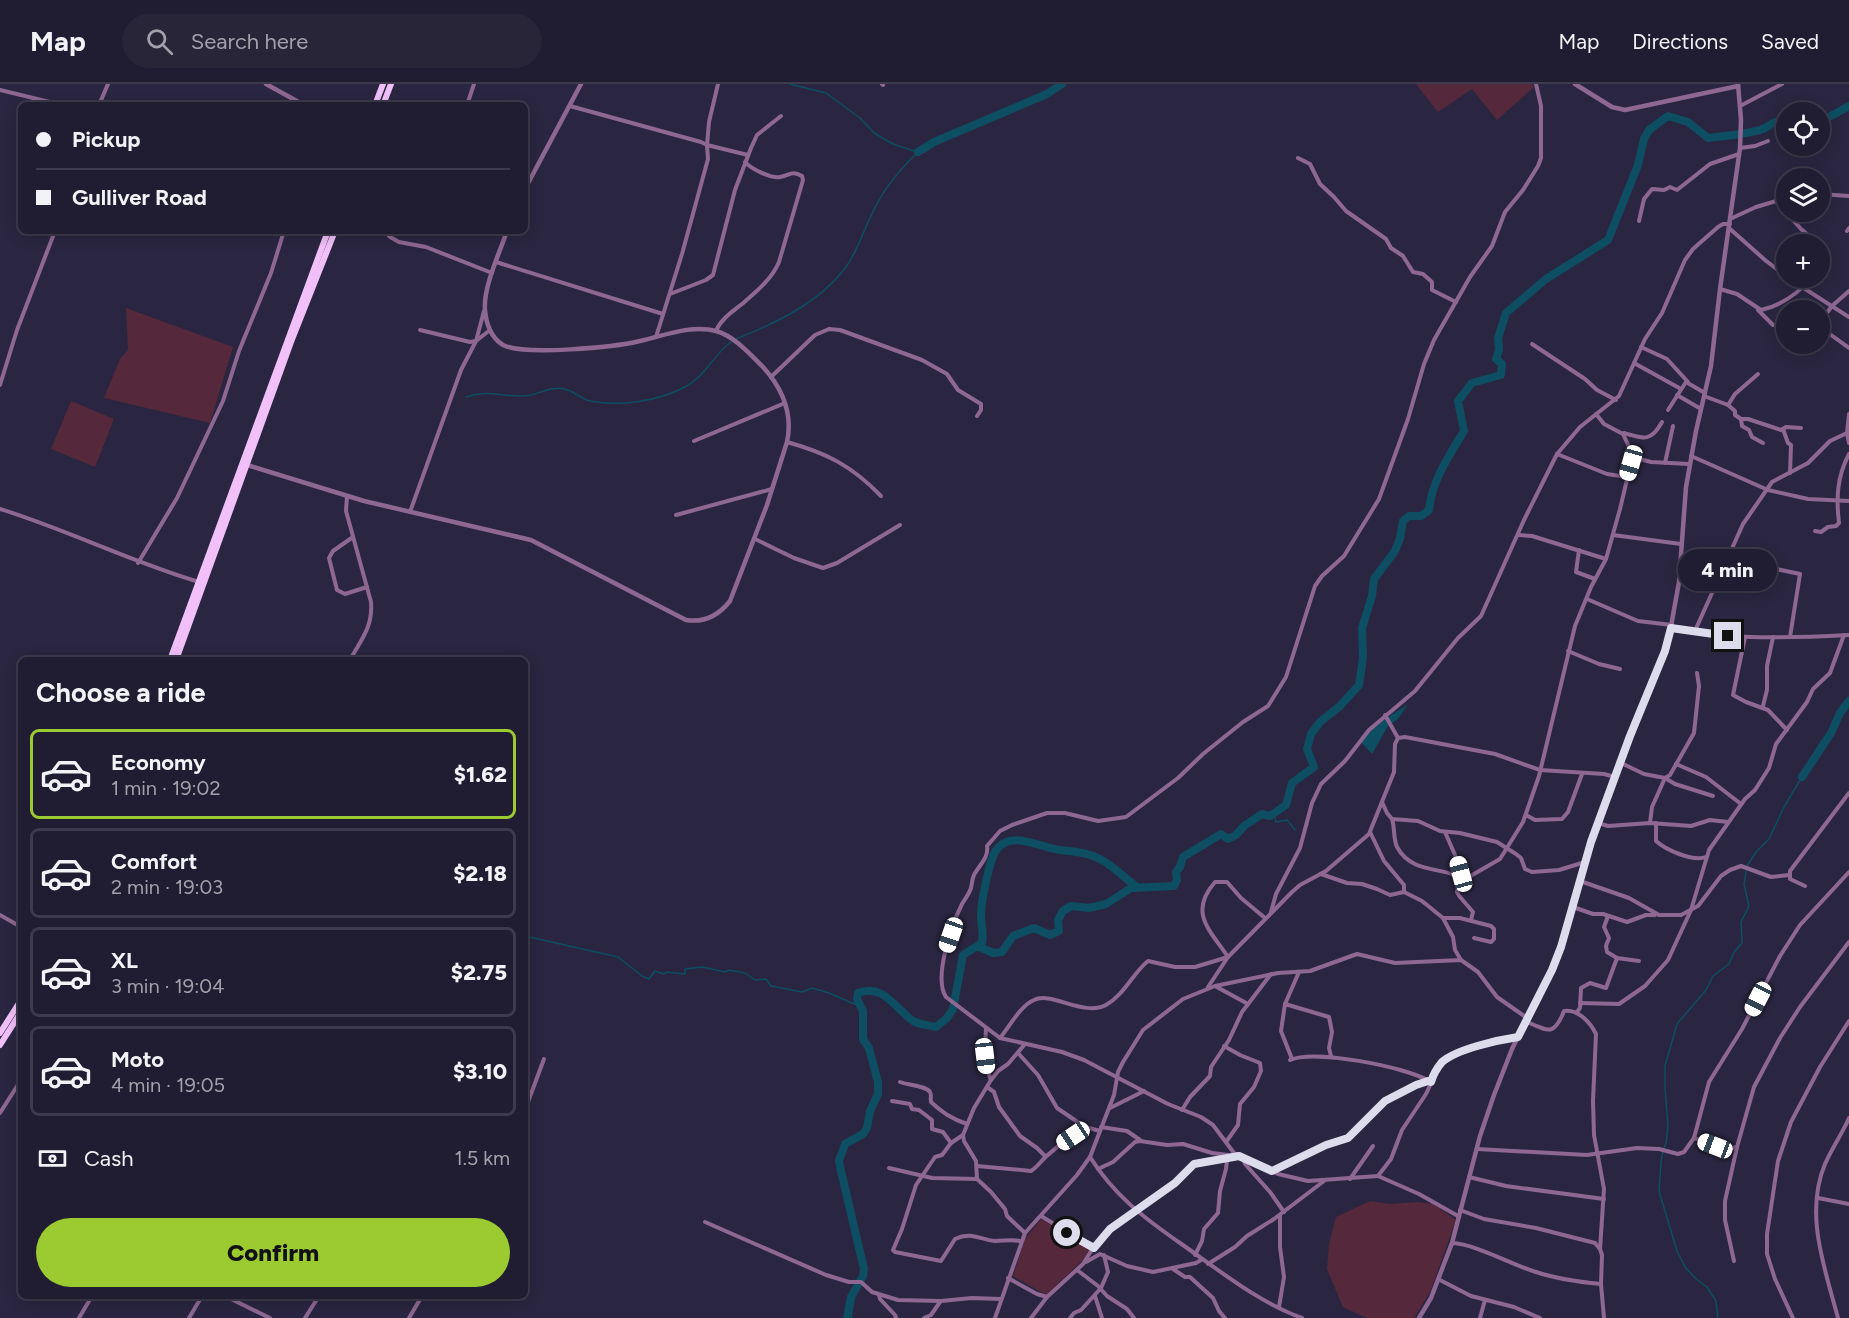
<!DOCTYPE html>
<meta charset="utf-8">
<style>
body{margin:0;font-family:Figtree,sans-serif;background:#282539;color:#f1f3f6;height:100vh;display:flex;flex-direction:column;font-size:22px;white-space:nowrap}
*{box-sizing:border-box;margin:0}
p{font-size:20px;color:#a2a1ab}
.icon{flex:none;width:33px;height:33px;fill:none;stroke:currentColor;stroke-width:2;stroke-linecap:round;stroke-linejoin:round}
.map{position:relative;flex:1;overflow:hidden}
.details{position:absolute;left:18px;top:573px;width:510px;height:642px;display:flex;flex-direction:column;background:#201c31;border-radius:9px;box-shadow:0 3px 15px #0003,0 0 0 2px #3d3a4d}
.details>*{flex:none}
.banner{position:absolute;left:18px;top:18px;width:510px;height:132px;border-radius:9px;box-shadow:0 3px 15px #0003,0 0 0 2px #3d3a4d;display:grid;align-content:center;height:132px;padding:0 18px;background:#201c31}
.buttons{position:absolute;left:1776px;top:18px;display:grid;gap:12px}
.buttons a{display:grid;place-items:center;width:54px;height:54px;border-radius:50%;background:#201c31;box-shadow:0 3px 15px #0003,0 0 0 2px #3d3a4d;font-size:30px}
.end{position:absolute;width:27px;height:27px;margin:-14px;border:8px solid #dddced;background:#111;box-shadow:0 0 0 3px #111}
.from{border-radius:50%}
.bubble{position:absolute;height:42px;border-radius:21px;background:#201c31;box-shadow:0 3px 15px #0003,0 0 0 2px #3d3a4d;font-size:20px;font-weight:800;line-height:42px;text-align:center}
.car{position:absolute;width:18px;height:36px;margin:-18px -9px;border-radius:8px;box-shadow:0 0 4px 2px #0007;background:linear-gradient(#fff 24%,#345 0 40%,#fff 0 76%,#345 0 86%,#fff 0)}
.banner b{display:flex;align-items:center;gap:21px;height:57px;font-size:22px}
.banner b+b{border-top:2px solid #3d3a4d}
.banner i{width:15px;height:15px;background:#f1f3f6}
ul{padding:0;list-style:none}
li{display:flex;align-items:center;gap:18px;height:90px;margin:0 12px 9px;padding:0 6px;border:3px solid #3d3a4d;border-radius:9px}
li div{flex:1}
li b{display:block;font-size:22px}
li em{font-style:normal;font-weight:800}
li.selected{border-color:#9cca31}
li>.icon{width:54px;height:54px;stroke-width:1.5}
h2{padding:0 18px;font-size:27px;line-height:72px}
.pay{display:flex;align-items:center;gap:15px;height:66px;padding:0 18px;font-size:22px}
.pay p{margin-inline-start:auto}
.cta{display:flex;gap:12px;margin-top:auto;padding:12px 18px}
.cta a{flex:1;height:69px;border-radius:36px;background:#9cca31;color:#111;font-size:24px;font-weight:800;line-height:69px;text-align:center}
header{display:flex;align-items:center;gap:36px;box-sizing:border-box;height:84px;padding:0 30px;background:#201c31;border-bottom:2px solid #3d3a4d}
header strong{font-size:28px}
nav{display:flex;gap:33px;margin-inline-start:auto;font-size:21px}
.search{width:420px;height:54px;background:#282539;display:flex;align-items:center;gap:15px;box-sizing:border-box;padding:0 21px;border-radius:33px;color:#a2a1ab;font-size:22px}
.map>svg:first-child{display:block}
</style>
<header>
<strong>Map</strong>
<div class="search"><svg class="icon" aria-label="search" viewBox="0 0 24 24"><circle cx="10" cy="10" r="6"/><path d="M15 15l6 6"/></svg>Search here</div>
<nav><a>Map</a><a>Directions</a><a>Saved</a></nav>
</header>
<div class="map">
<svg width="1849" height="1234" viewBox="0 0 1849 1234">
<rect width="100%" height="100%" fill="#2a2641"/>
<g fill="#55283b">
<path d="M1416 0H1532L1534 3 1497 36 1472 5 1438 28Z"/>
<path d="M126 224 233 263 210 339 104 314 120 275 128 266Z"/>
<path d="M71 317 114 335 95 383 51 365Z"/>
<path d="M1370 1117 1390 1120 1418 1118 1433 1120 1456 1136 1430 1208 1414 1234H1367L1343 1223 1327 1185 1329 1160 1336 1133Z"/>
<path d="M1041 1135 1090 1165 1084 1175 1046 1211 1013 1192 1025 1155Z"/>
</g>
<path fill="#0d4e62" d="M1408 621 1397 636 1388 642 1372 670 1361 658C1370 645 1394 628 1408 621Z"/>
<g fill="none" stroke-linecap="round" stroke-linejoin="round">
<g stroke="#0d4e62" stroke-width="1.5">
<path d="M790 0 826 9 860 34 874 49 893 60 917 68"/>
<path d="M736 255C776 239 819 219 846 183 857 168 862 150 870 134 881 108 898 87 918 68"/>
<path d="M466 313C486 306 501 312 521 312 536 313 549 301 565 305 574 307 581 315 590 317 620 323 658 317 685 303 705 293 713 271 731 258"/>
<path d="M1274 730 1276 738 1287 736 1295 746"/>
<path d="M1747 782 1756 768 1769 755 1784 723 1802 693"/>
<path d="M525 852 618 873 642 892 649 895 655 887 664 890 666 888 685 890V885L702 883 725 888 729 886 745 889 755 896 766 895 771 902 802 908 812 904 829 909 859 922"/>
<path d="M852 1234 851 1233 856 1205"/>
<path d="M1718 1234 1716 1217 1707 1203 1696 1195 1685 1183 1677 1167 1659 1107 1661 1078 1663 1066 1666 1059 1668 1042 1665 1004V982L1677 940 1706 906 1713 892 1729 880 1734 868 1742 859 1741 838 1749 822 1744 800 1746 787"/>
</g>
<g stroke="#0d4e62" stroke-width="8">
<path d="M1820 38 1849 22"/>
<path d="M918 68 934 58 1047 10 1062 0"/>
<path d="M1802 693 1831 649 1840 629 1849 617"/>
<path d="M977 862 982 859C984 849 981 841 981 831 981 818 989 779 995 768 1009 744 1041 764 1060 766 1074 768 1087 768 1100 775 1114 782 1124 794 1137 803"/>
<path d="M847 1234 851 1213 863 1192 864 1185 841 1087 839 1077 845 1060 863 1050 867 1044 870 1027 878 1010V998L869 964 863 955V927L857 915 858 909C883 899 895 924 913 937 920 941 929 941 936 943L947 934 953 925 963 871 977 862 993 869 1002 868 1013 852 1034 844 1050 851 1059 847 1058 836 1063 827 1071 822 1089 824 1106 820 1131 804 1174 802 1177 796 1176 788 1180 783 1183 773 1221 750 1228 755 1236 751 1244 742 1262 730 1270 732 1286 721 1292 699 1314 683 1307 665 1311 650 1320 638 1339 623 1359 601 1363 574 1362 544 1372 512 1374 495 1395 467 1400 454 1403 437 1409 432H1421L1429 426C1432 396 1449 372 1464 347L1458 317 1472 299 1501 291 1502 280 1496 275 1499 266 1498 254 1506 229 1546 195 1608 156 1638 81 1644 55 1649 46 1668 32 1688 38 1708 54C1722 52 1754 50 1765 44 1772 40 1778 35 1786 37"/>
</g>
<g stroke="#8e6893" stroke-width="4">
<path d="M718 0 709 38 707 61 748 71"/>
<path d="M882 0 883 1"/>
<path d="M0 6 62 21"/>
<path d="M99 21 108 0"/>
<path d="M467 21 474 0"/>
<path d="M570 22 701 58 707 61 708 75 682 170 656 253"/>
<path d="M1740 22 1782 0"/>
<path d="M1740 64 1755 62 1768 57"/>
<path d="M1298 74 1310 80 1320 100 1334 113 1346 127 1386 155 1391 164 1403 172 1413 188 1423 190 1432 198V206L1456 218"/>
<path d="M1820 110 1849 112"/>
<path d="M1776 117 1801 145 1828 168 1827 173 1820 186"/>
<path d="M1730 135 1756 123 1786 114"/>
<path d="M1639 137 1644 115 1652 105 1664 106 1670 103 1677 106 1710 80 1739 70"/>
<path d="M1729 144 1765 176 1786 192"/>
<path d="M385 147 390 153 399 158 426 163 492 189"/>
<path d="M1847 147 1849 144"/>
<path d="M496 178 663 230"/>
<path d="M1788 194 1849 233"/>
<path d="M1720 205 1737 210 1761 226C1781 222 1798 209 1812 194"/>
<path d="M670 210 706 196 713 191 735 106 751 64 757 51 781 32"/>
<path d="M1758 226 1773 241"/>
<path d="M1820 238 1832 222 1849 207"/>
<path d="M1820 243 1849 264"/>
<path d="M420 246 470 258 476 257 490 246"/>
<path d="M716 247C721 235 732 228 742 220 756 208 772 195 779 178L803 96 802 92C792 86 790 91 780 93 772 95 751 85 745 78"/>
<path d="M1532 260 1585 295 1597 306 1616 316"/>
<path d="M1641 263 1667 275 1688 298"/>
<path d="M1789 265 1798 260"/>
<path d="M1634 279 1681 305"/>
<path d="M771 293 815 251 829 245 840 246 922 276 947 290 958 306 981 320V326L977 332"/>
<path d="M0 301 17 246 55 147"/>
<path d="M1677 311 1701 325"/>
<path d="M1704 312 1728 321 1735 327V331L1741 335 1742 342 1749 346 1752 353 1763 359"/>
<path d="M1728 321 1735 310 1758 290"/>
<path d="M1668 326 1686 298 1705 309"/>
<path d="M1741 335H1748L1781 346 1786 343 1801 344"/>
<path d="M1783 345 1788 359 1791 361 1790 389"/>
<path d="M1624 349C1644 355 1651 358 1662 338"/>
<path d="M1847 349 1849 359"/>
<path d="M694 357 785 319"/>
<path d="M787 358C827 369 852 382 881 412"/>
<path d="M1557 370 1607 390 1627 393"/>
<path d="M1691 372 1768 406 1808 415 1849 417"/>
<path d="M1632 373 1651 378 1689 380"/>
<path d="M1665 379 1673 342"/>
<path d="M347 412 346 427 371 518C373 543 361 556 350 576"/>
<path d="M0 425C68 446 131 478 199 498"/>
<path d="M410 428 461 286 476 257 484 227"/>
<path d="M676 431 772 405"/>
<path d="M1815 447 1821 448 1828 443 1836 442 1839 439C1836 414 1837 393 1849 370"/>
<path d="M1518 451 1532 452 1606 475"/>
<path d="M1613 451 1681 460"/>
<path d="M353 453 333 467 329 474 337 506 345 510 367 503"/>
<path d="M755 455 794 474 823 484 837 479 900 441"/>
<path d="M1579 466 1576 488 1595 495"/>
<path d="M1729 471 1743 475 1752 480 1800 490 1790 553"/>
<path d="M138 479 177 414 223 317 239 267 271 189 284 147"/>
<path d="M1587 515 1638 537 1672 541"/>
<path d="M1671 545C1730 556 1789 554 1849 551"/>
<path d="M1694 549 1743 440 1772 398 1808 379 1830 357 1847 349 1849 330"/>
<path d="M1745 553 1733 611 1746 618 1768 626 1787 646"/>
<path d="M1568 567 1599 580 1620 585"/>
<path d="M1763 622 1767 606V582L1773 553"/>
<path d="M1385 631 1398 654"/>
<path d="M1621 679 1644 690 1665 694 1670 691 1694 649 1699 602 1697 589"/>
<path d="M1676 680 1706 693 1741 720"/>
<path d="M1382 718 1387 729 1392 735 1418 737 1440 747 1460 749 1497 758 1516 770 1521 774 1525 785 1532 788 1559 786 1585 778"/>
<path d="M1526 731 1535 736 1562 735 1568 728 1582 690"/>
<path d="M1392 735C1395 744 1393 754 1397 763 1414 794 1452 780 1461 798"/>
<path d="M1598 739 1608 742 1650 739 1691 742 1710 736 1728 738"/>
<path d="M1650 739 1652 723 1665 694 1675 700 1713 712"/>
<path d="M1656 739V757C1666 766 1693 778 1706 773"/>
<path d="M1370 748 1384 777 1404 801V808"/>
<path d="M1445 748 1455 771 1461 795"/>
<path d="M1321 790 1347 799 1362 800 1377 805 1390 811 1404 808 1422 817 1443 834 1453 853 1455 866 1461 876"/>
<path d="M1580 797 1629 814 1659 831H1681L1698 822 1721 792 1730 786 1741 782 1771 793 1789 791"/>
<path d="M1805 802 1790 795V787L1849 709"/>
<path d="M1573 823 1593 830H1603L1627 838 1646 831H1655"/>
<path d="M1271 828 1276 810 1300 764 1312 719 1321 700 1345 677 1369 646 1415 607 1458 554 1481 532 1524 436 1557 370 1580 343 1619 312 1645 255 1662 229 1685 176 1693 165 1718 143 1723 140H1730"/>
<path d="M0 831 21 843"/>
<path d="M1608 832 1604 843 1609 854 1606 862 1607 868 1617 874 1639 877"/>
<path d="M1443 834H1460L1491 842 1494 845V855L1491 858 1474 854"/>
<path d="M1471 836 1473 828 1460 813 1457 808 1458 803 1467 794 1500 775 1523 738 1539 692 1575 542 1591 503 1606 475 1620 425 1631 379V367L1623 350 1604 340 1596 330"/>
<path d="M1215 902 1248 920"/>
<path d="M1208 903 1228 873 1292 808 1300 801 1326 787 1369 750 1394 688 1395 660 1398 654 1405 653 1495 670 1540 686 1604 690 1615 693"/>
<path d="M1580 919 1619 920 1645 902 1668 876 1691 826 1709 766 1745 715 1755 706 1769 684 1776 660 1807 618 1813 605 1830 589 1844 551"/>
<path d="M1285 920 1329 933 1332 948 1329 964 1331 972"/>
<path d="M1577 928 1580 924 1581 904 1590 899 1606 904 1617 874"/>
<path d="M1525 937C1548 947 1554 953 1564 927 1578 925 1590 938 1596 950L1593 1017 1594 1051 1604 1105 1600 1165"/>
<path d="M986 944C985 962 984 979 991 996"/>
<path d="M1518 953 1482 961 1448 974 1440 980 1426 1010 1402 1046 1391 1075 1378 1092 1308 1097 1278 1090 1234 1069 1213 1041 1201 1033 1168 1020 1084 976 1062 968 1000 954 946 913C933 894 952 840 962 820 965 815 969 810 971 804 972 800 972 795 974 791 979 781 989 774 987 762L1000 747 1012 741 1047 729H1065L1098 737 1126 733 1178 694 1203 670 1243 638 1268 622 1286 593 1315 502 1322 492 1344 472 1379 415 1408 335 1424 280 1434 256 1470 193 1492 162 1505 128 1523 106 1538 82 1541 74V22L1536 0"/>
<path d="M1000 954C1010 942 1020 922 1034 916 1051 907 1084 933 1106 921 1124 911 1133 889 1148 877L1175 883H1195L1228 873C1210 846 1188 829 1215 798H1227L1241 814 1265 834"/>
<path d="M1224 962 1240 971 1260 979 1261 987 1254 1003 1240 1020 1238 1041 1226 1058"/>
<path d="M1018 969 1038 991 1057 1024 1085 1043 1100 1047"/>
<path d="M1292 975 1281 947 1285 920 1299 888"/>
<path d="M1290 976C1315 965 1406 983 1429 997"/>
<path d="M900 998C907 1001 927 1002 930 1008 932 1011 930 1015 931 1018 943 1029 952 1035 967 1040"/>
<path d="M987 1003 994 1008 999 1023 1020 1052 1037 1064 1045 1072"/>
<path d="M892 1017 910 1020 912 1025 919 1026 932 1036V1045L943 1048 951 1059"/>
<path d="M1110 1024 1144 1007"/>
<path d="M525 1026 544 975"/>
<path d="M1182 1026 1190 1013 1210 992 1211 983 1229 956 1242 928 1271 890"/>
<path d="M0 1029 21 996"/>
<path d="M1101 1043 1127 1047 1140 1056"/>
<path d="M963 1051 964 1057 976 1077 977 1095 991 1108 1005 1125 1007 1132 1025 1149"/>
<path d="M1694 1054 1726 1065 1737 1063"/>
<path d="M1477 1065 1587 1071 1637 1064 1659 1065 1678 1070 1684 1068 1694 1054 1709 998 1742 945 1780 872 1800 841 1849 788"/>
<path d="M1090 1073C1114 1111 1144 1134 1180 1159 1219 1186 1256 1217 1302 1234"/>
<path d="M1243 1074 1245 1080 1270 1108 1284 1128"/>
<path d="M977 1082 1031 1087C1039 1082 1042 1075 1049 1070 1060 1060 1073 1051 1085 1043"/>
<path d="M889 1084 932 1094 977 1095"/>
<path d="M1098 1085 1113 1078 1135 1058 1140 1057 1167 1061 1183 1060 1212 1069 1236 1072"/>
<path d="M1272 1087 1326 1061 1348 1054 1385 1017 1416 1001 1428 997"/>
<path d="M1378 1092 1419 1110 1458 1132"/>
<path d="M1469 1093 1506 1102 1604 1115"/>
<path d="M1350 1095 1373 1062"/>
<path d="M1818 1114 1849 1120"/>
<path d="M1460 1126 1484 1135 1536 1144 1595 1159 1600 1165 1602 1171 1601 1200 1604 1234"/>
<path d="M1041 1132 1093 1164"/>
<path d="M705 1138 826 1191 849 1198H861L872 1208 898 1216 941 1217 972 1214 1001 1215"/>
<path d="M1020 1157C1011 1155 1004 1157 995 1157 980 1156 972 1147 955 1155L941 1177 895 1168 893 1166 902 1145 916 1101 935 1073 942 1071 951 1059 963 1051 974 1024 991 996 998 987 1008 980 1025 960"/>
<path d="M1452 1159C1476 1160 1512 1181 1536 1188 1557 1195 1580 1198 1601 1200"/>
<path d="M1195 1171 1202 1157 1204 1145 1218 1129 1220 1107 1226 1085 1227 1076"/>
<path d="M1734 1177 1725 1136V1117L1737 1063 1754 1003 1780 954 1800 923 1849 858"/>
<path d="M1086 1178 1100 1170 1127 1182 1153 1188 1196 1179 1201 1176"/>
<path d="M1208 1180 1235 1163 1247 1152 1274 1135 1324 1097"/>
<path d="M1173 1185 1185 1193H1190L1213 1214 1219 1227 1225 1234"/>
<path d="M1077 1186 1098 1202 1107 1212 1127 1225 1134 1234"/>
<path d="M1008 1194 1037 1210 1047 1213"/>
<path d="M1438 1195 1471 1212 1514 1223 1540 1234"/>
<path d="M879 1211 880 1215 895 1231 896 1234"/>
<path d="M225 1212 270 1234"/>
<path d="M1095 1212 1102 1234"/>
<path d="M1279 1223 1284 1193 1280 1163V1132"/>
<path d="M79 1234 92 1212"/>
<path d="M189 1234 202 1212"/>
<path d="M305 1234 319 1212"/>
<path d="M409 1234 422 1212"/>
<path d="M924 1234 931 1231 940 1218"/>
<path d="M995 1234 1025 1149 1077 1091 1090 1073 1114 1011 1118 988 1123 978 1143 946 1183 915 1215 902 1278 889 1310 887 1357 870 1395 879 1461 876 1478 888 1497 913 1527 934"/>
<path d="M1031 1234 1047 1213 1083 1180 1093 1164 1110 1145 1146 1118 1175 1099 1195 1080 1239 1072"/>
<path d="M1070 1234 1074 1229 1081 1226 1101 1204 1108 1188 1104 1171"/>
<path d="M1480 1234 1485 1216"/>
<path d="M1793 1234 1775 1195 1767 1170V1150L1778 1077 1791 1038 1820 983 1849 937"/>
<path d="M1838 1234C1825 1185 1804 1130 1825 1080 1832 1064 1842 1050 1849 1034"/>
</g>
<g stroke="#8e6893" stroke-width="4.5">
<path d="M266 0 304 21"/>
<path d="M1575 0 1612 23 1625 26 1738 2"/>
<path d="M525 105 581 0"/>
<path d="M247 381 364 417 531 456 686 536C705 539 719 531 730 517L767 421 787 358C793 330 782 304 763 283 750 270 734 252 716 247 692 240 663 252 640 257 615 263 524 272 503 261 491 254 486 239 485 226 483 203 500 168 507 147"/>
<path d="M1419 1234 1431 1214 1452 1159 1480 1052 1494 1011 1512 965 1556 876 1595 746 1668 559 1679 498 1686 403 1696 347 1711 282 1720 205 1740 64 1741 36 1738 0"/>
</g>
<g stroke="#f1c0f8" stroke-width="6">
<path d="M375 21 383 0"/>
<path d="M383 21 391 0"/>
<path d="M170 576 328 147"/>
<path d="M176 576 291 258 335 147"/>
<path d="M0 949 21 916"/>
<path d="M0 961 21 928"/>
</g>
</g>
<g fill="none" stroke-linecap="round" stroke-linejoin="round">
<path stroke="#dddced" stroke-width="8" d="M1067 1149 1094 1164 1110 1145 1175 1099 1194 1080 1239 1072 1272 1087 1326 1061 1348 1054 1385 1017 1416 1001 1428 997 1431 998C1433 991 1437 984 1442 978 1457 965 1498 956 1518 953L1552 886 1561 863 1591 758 1630 652 1665 567 1671 544 1728 552"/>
</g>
</svg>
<div class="buttons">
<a><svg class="icon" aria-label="locate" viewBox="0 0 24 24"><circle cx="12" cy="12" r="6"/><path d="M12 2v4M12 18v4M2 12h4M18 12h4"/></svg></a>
<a><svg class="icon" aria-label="layers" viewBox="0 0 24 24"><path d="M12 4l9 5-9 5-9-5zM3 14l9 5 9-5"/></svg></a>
<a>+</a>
<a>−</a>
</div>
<i class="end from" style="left:1067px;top:1149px"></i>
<i class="end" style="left:1728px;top:552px"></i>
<div class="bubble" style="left:1678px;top:465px;width:99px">4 min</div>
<i class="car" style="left:1631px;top:379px;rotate:196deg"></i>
<i class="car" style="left:1461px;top:790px;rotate:345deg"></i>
<i class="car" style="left:951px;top:851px;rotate:199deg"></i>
<i class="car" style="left:1758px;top:915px;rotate:207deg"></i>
<i class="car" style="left:985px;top:972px;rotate:173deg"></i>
<i class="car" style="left:1073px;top:1052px;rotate:236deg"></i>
<i class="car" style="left:1715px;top:1062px;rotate:291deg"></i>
<div class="banner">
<b><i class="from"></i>Pickup</b>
<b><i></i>Gulliver Road</b>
</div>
<section class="details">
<h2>Choose a ride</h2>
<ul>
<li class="selected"><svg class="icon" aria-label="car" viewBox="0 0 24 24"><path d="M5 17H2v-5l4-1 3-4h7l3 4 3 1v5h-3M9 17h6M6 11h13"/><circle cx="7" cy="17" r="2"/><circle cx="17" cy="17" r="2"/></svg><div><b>Economy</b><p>1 min · 19:02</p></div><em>$1.62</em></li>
<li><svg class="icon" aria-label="car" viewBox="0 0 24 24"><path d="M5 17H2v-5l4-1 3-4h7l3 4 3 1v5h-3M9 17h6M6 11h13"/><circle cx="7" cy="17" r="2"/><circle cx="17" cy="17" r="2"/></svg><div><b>Comfort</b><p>2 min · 19:03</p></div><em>$2.18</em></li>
<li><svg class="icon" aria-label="car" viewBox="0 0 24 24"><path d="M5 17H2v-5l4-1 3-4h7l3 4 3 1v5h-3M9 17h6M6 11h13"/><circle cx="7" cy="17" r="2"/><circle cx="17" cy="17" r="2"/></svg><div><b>XL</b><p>3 min · 19:04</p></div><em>$2.75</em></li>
<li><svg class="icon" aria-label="car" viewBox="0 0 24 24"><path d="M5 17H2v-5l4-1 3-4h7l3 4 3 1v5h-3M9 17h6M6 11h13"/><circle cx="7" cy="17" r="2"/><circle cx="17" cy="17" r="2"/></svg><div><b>Moto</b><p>4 min · 19:05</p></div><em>$3.10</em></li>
</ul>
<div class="pay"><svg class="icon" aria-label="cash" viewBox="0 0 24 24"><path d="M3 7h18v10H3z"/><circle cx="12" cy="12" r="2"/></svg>Cash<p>1.5 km</p></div>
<div class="cta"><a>Confirm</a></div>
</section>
</div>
